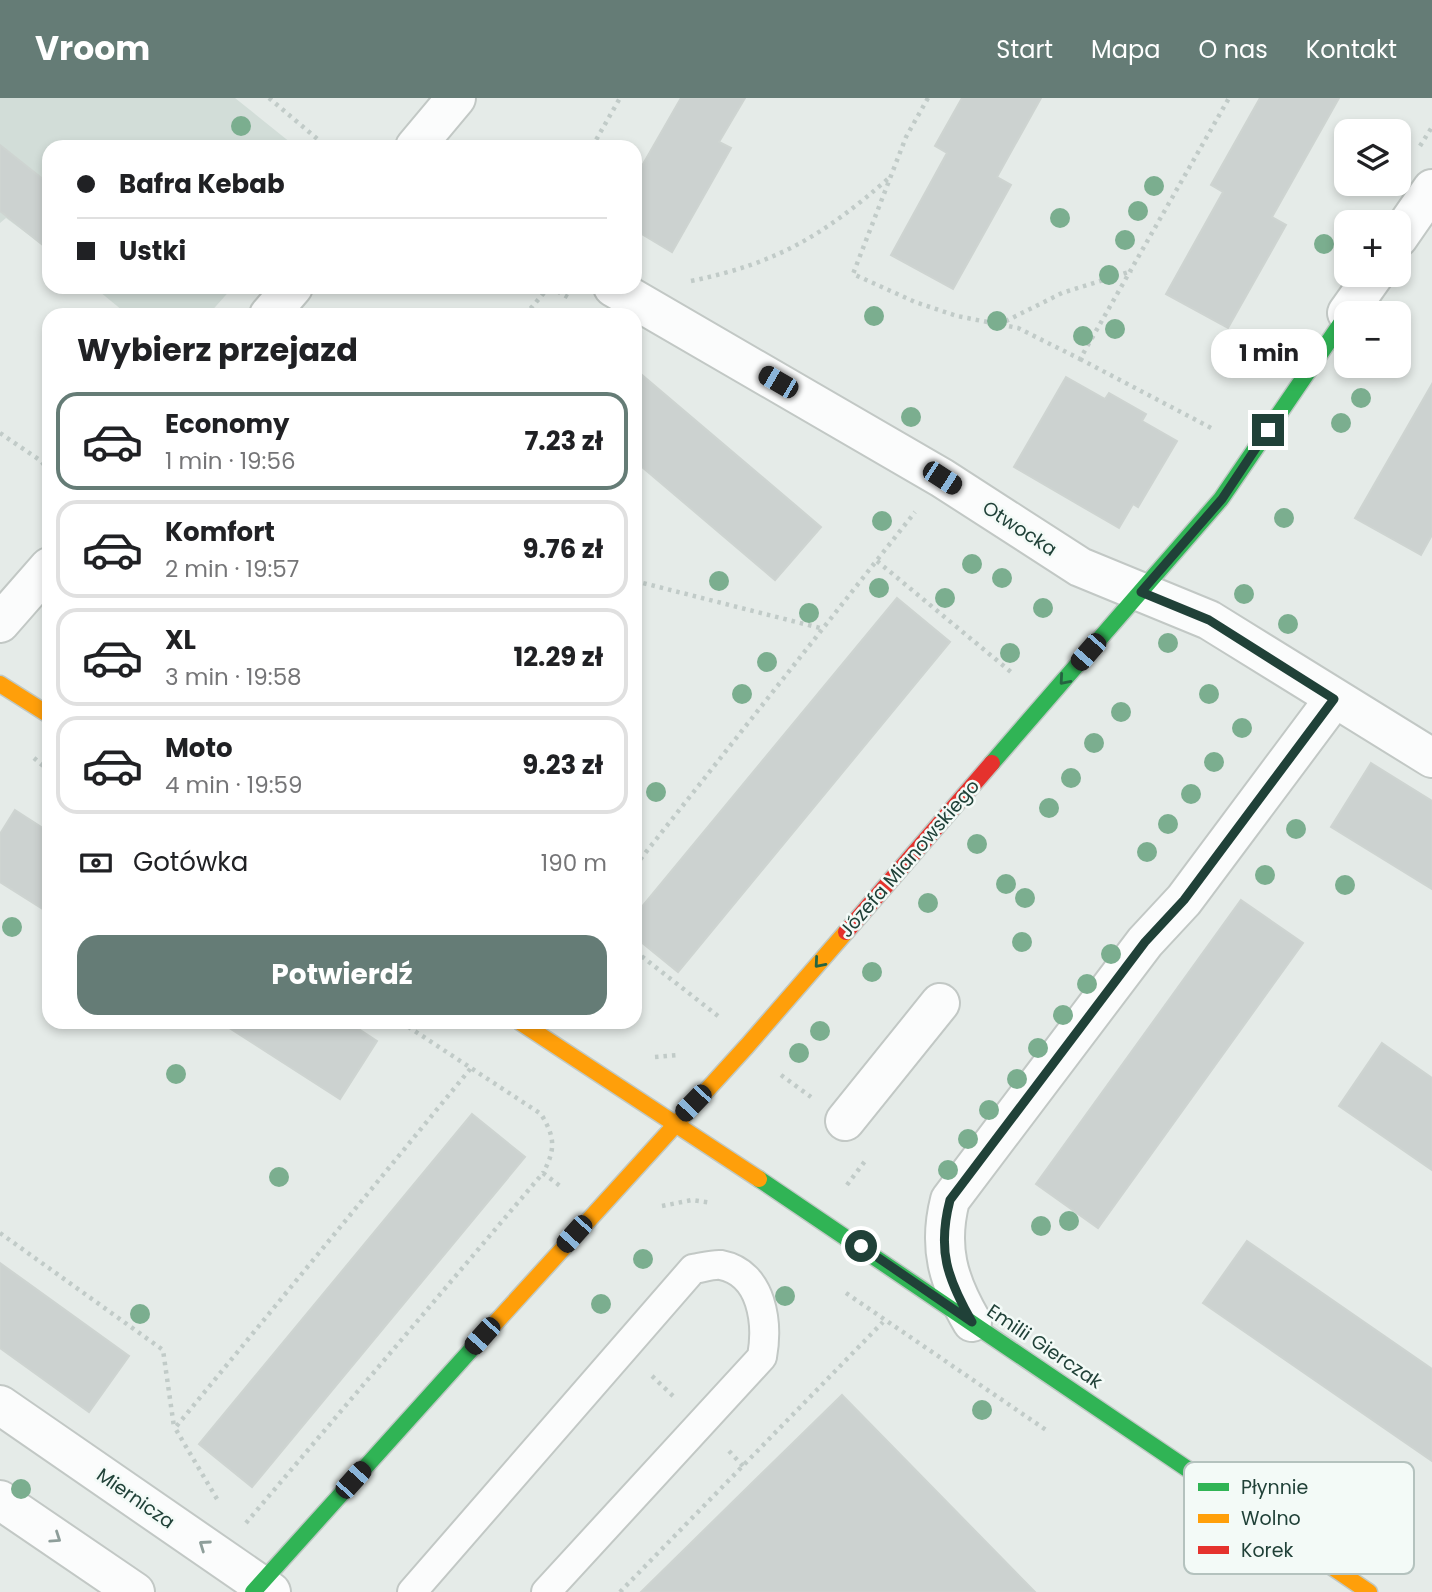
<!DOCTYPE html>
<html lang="pl">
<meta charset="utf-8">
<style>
body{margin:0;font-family:Poppins,sans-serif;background:#f6f6f6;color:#202124;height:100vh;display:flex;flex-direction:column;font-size:26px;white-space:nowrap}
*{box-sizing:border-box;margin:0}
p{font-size:23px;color:#757577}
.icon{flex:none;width:38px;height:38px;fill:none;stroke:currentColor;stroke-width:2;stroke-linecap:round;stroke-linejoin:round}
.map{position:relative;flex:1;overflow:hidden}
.drawer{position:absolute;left:42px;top:210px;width:600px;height:721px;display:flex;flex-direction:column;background:#fff;border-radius:21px;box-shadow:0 4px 10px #0003}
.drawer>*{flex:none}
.banner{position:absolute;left:42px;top:42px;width:600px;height:154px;border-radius:21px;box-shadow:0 4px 10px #0003;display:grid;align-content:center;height:154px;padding:0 35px;background:#fff}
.buttons{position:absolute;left:1334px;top:21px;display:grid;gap:14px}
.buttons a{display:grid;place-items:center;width:77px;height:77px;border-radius:14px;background:#fff;box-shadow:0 4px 10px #0003;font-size:35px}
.end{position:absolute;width:32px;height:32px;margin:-16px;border:9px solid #204138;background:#fff;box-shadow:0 0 0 4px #fff}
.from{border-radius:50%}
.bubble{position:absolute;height:49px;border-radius:21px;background:#fff;box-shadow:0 4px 10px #0003;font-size:23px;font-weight:700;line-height:49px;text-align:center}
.car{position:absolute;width:21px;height:42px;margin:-21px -10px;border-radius:9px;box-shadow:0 0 5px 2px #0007;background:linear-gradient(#222 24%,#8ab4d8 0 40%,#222 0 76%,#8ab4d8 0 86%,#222 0)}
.banner b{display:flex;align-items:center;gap:24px;height:66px;font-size:26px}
.banner b+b{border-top:2px solid #e0e0e0}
.banner i{width:18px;height:18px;background:#202124}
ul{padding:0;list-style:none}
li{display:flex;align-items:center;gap:21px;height:98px;margin:0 14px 10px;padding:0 21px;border:4px solid #e0e0e0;border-radius:21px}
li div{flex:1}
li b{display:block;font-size:26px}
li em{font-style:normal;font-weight:700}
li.active{border-color:#657c76}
li>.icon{width:63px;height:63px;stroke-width:1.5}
h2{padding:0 35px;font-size:32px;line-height:84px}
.pay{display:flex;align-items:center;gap:18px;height:77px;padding:0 35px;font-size:26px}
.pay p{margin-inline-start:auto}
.button{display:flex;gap:14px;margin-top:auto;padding:14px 35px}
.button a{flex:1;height:80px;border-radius:21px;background:#657c76;color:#fff;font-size:28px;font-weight:700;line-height:80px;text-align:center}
header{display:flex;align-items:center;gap:42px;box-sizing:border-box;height:98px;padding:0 35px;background:#657c76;color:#fff}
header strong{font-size:33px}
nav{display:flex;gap:38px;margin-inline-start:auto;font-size:24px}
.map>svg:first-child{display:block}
</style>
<header>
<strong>Vroom</strong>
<nav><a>Start</a><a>Mapa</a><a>O nas</a><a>Kontakt</a></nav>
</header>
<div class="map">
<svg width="1432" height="1494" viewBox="0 0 1432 1494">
<rect width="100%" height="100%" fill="#e5ebe8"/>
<g fill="#d2ddd8">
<path d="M0 0H235L296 49H49V152L6 120 0 125Z"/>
<path d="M94 189H233L208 217H128Z"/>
</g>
<g fill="#ccd2d0" stroke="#ced4d1" stroke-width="2">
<path d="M681 0H745L719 44 731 50 672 154 635 132V80Z"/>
<path d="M962 0H1041L997 79 1011 87 953 191 891 157 947 55 935 48Z"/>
<path d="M1260 0H1339L1272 119 1286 127 1228 230 1166 196 1223 94 1211 87Z"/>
<path d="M0 47 49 86V152L0 113Z"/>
<path d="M635 271 821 429 775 482 635 363Z"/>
<path d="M1066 279 1105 301 1109 295 1146 316 1142 323 1177 343 1138 409 1133 406 1119 430 1014 369Z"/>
<path d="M1432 286V437L1421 457 1355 420Z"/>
<path d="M897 500 950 544 678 874 635 839V817Z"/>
<path d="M1371 665 1432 703V791L1331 729Z"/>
<path d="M15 712 49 734V815L0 784V736Z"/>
<path d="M1241 802 1303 845 1098 1130 1036 1086Z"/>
<path d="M220 924H348L377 943 340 1001Z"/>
<path d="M1382 945 1432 980V1072L1339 1008Z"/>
<path d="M472 1016 525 1059 252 1389 199 1346Z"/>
<path d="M1247 1143 1432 1271V1363L1203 1205Z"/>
<path d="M0 1165 129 1258 89 1314 0 1250Z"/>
<path d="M842 1297 1035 1494H641L755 1382Z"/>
</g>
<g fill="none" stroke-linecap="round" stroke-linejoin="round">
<g stroke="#c2c8c5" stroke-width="32">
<path id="lane" d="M412 1494 693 1171C701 1170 713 1166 721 1167 763 1175 768 1226 762 1259L546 1494"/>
</g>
<g stroke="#c2c8c5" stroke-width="42">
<g id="street">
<path d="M415 49 456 0"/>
<path d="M1398 140 1432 91"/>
<path d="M613 189 942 380 1080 469 1209 522 1432 660"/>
<path d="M1347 215 1374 177"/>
<path d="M269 217 293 189"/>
<path d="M0 525 49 469"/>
<path d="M845 1023 940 905"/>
<path d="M972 1224C948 1183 938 1149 950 1102L1145 844 1184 802 1334 601"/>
<path d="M0 1307 271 1494"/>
<path d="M0 1402 135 1494"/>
</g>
</g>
<g stroke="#c0c9c5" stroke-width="19">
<g id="fast">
<path d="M992 665 1221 401 1346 218"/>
<path d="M759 1081 1217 1391"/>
<path d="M253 1494 488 1233"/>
</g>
</g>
<g stroke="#c0c9c5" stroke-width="19">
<g id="slow">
<path d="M0 586 49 617"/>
<path d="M520 924 759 1081"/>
<path d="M488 1233 747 948 846 834"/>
<path d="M1217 1391 1369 1494"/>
</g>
</g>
<g stroke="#c0c9c5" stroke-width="19">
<path id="jam" d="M846 834 992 665"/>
</g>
<g stroke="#c1cbc8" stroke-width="4.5" stroke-dasharray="3.5 5" stroke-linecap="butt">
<path d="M269 0 321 44"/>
<path d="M928 0 906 39 853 176 915 204 957 218 1018 230 1080 261 1229 0"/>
<path d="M595 45 602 49"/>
<path d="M1420 48 1432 29"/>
<path d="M592 49 620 0"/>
<path d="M635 66 641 70"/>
<path d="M691 183C778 165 824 137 890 79"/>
<path d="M550 189 571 201"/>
<path d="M525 217 549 189"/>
<path d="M998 227 1062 195 1132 173"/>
<path d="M1080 261 1215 332"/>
<path d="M0 335 41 363 49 373"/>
<path d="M877 463 1011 574"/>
<path d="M635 483 824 531"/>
<path d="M34 660 49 673"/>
<path d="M635 768 915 414"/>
<path d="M635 853 718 918"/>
<path d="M401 924 541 1016C555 1039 556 1051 543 1075"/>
<path d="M655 959 678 957"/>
<path d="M781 977 811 999"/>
<path d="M847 1087 865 1063"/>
<path d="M662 1108 692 1102 712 1105"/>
<path d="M0 1135 163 1252 174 1329"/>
<path d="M846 1195 1046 1332"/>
<path d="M652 1278 673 1298"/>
<path d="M729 1353 743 1368"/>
<path d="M217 1401 175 1330 471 970"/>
<path d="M246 1425 543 1075 560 1088"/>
<path d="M620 1494 883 1224"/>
</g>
<use href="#lane" stroke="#fbfcfc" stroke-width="28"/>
<use href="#street" stroke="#fbfcfc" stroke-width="38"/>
<use href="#fast" stroke="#30b455" stroke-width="16"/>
<use href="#slow" stroke="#ff9f0a" stroke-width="16"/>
<use href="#jam" stroke="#e5322d" stroke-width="16"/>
</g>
<g fill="#7bae8f">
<circle cx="241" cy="28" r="10"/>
<circle cx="1154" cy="88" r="10"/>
<circle cx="1138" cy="113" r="10"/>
<circle cx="1060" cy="120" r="10"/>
<circle cx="1125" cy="142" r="10"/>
<circle cx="1324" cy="146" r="10"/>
<circle cx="1109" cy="177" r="10"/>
<circle cx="874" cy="218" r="10"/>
<circle cx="997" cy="223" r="10"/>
<circle cx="1115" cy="231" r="10"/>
<circle cx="1083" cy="238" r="10"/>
<circle cx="1361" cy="300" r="10"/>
<circle cx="911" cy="319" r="10"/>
<circle cx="1341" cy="325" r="10"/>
<circle cx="1284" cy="420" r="10"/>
<circle cx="882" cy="423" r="10"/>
<circle cx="972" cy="466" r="10"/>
<circle cx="1002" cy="480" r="10"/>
<circle cx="719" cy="483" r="10"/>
<circle cx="879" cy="490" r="10"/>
<circle cx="1244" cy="496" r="10"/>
<circle cx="945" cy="500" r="10"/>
<circle cx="1043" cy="510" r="10"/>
<circle cx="809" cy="515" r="10"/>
<circle cx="1288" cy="526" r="10"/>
<circle cx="1168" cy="545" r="10"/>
<circle cx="1010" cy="555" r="10"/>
<circle cx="767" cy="564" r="10"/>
<circle cx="742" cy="596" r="10"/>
<circle cx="1209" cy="596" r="10"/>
<circle cx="1121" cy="614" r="10"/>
<circle cx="1242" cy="630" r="10"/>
<circle cx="1094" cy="645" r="10"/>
<circle cx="1214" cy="664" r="10"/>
<circle cx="1071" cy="680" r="10"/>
<circle cx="656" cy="694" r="10"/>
<circle cx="1191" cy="696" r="10"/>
<circle cx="1049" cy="710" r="10"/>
<circle cx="1168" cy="726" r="10"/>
<circle cx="1296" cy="731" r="10"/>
<circle cx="977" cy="746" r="10"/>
<circle cx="1147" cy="754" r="10"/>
<circle cx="1265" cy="777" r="10"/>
<circle cx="1006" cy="786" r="10"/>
<circle cx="1345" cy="787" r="10"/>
<circle cx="1025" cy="800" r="10"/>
<circle cx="928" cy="805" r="10"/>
<circle cx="12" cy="829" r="10"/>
<circle cx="1022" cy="844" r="10"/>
<circle cx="1111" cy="856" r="10"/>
<circle cx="872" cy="874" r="10"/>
<circle cx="1087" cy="886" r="10"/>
<circle cx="1063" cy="917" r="10"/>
<circle cx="820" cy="933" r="10"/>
<circle cx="1038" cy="950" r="10"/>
<circle cx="799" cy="955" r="10"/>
<circle cx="176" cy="976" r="10"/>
<circle cx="1017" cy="981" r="10"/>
<circle cx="989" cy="1012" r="10"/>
<circle cx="968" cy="1041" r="10"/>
<circle cx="948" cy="1072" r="10"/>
<circle cx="279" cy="1079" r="10"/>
<circle cx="1069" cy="1123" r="10"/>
<circle cx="1041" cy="1128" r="10"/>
<circle cx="643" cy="1161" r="10"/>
<circle cx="785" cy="1198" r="10"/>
<circle cx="601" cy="1206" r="10"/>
<circle cx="140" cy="1216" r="10"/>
<circle cx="982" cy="1312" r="10"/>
<circle cx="21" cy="1391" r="10"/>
</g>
<defs><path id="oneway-chevron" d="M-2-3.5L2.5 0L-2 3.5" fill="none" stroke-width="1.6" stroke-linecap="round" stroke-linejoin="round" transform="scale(1.75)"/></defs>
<g stroke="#256441">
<use href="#oneway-chevron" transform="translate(1064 582) rotate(131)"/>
<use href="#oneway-chevron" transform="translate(819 865) rotate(131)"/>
</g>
<g stroke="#8e9e9a">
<use href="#oneway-chevron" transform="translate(56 1440) rotate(34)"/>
<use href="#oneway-chevron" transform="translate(204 1447) rotate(-145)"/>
</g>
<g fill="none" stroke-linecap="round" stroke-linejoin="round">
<path stroke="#204138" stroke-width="9" d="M861 1148 972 1224C947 1180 937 1152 950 1102L1145 844 1184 802 1334 601 1209 522 1141 494 1222 401 1268 332"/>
</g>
<g text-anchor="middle" stroke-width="5" stroke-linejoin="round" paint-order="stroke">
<g font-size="19" fill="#204138" stroke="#f3faf7">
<text transform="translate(1020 430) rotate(33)" y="7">Otwocka</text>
<text transform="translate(909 760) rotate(-49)" y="7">Józefa Mianowskiego</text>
<text transform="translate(1045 1248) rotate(34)" y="7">Emilii Gierczak</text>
<text transform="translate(136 1400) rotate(35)" y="7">Miernicza</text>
</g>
</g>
<rect x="1184" y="1364" width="230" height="112" rx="10" fill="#f3faf7" stroke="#b4c2be" stroke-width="2"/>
<rect x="1198" y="1385" width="31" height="8" fill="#30b455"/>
<rect x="1198" y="1416" width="31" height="9" fill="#ff9f0a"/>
<rect x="1198" y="1448" width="31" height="8" fill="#e5322d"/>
<g font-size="19" fill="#204138">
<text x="1241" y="1396">Płynnie</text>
<text x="1241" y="1427">Wolno</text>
<text x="1241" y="1459">Korek</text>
</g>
</svg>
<div class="buttons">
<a><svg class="icon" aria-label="layers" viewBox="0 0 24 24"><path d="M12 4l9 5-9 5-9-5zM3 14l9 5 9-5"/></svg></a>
<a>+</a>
<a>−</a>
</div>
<i class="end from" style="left:861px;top:1148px"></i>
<i class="end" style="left:1268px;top:332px"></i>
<div class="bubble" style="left:1211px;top:231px;width:116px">1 min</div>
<i class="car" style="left:778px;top:284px;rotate:300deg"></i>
<i class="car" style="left:942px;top:380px;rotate:123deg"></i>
<i class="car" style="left:1088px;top:554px;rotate:221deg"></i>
<i class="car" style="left:693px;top:1005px;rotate:224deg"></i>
<i class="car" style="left:574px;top:1136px;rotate:222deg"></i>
<i class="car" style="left:482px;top:1238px;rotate:222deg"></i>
<i class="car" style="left:353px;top:1382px;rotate:42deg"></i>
<div class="banner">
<b><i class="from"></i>Bafra Kebab</b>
<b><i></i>Ustki</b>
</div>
<section class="drawer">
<h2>Wybierz przejazd</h2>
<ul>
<li class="active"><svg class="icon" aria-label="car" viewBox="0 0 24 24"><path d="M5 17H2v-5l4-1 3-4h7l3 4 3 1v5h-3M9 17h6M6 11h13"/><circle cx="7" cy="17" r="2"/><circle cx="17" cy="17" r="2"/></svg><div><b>Economy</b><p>1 min · 19:56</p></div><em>7.23 zł</em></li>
<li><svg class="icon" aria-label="car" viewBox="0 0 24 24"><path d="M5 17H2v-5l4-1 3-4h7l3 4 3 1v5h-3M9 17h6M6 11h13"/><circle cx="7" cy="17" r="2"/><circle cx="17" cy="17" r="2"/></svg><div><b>Komfort</b><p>2 min · 19:57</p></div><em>9.76 zł</em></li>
<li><svg class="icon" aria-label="car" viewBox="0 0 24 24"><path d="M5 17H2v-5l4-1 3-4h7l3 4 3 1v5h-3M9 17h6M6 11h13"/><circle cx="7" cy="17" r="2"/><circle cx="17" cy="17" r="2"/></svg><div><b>XL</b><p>3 min · 19:58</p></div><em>12.29 zł</em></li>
<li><svg class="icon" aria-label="car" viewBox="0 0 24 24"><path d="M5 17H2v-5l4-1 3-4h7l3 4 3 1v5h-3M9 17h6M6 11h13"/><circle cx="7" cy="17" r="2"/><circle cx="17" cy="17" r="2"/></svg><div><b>Moto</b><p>4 min · 19:59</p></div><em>9.23 zł</em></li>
</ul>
<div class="pay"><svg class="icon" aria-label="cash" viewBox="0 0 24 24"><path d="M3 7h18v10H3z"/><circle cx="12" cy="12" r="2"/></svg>Gotówka<p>190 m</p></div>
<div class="button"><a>Potwierdź</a></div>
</section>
</div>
